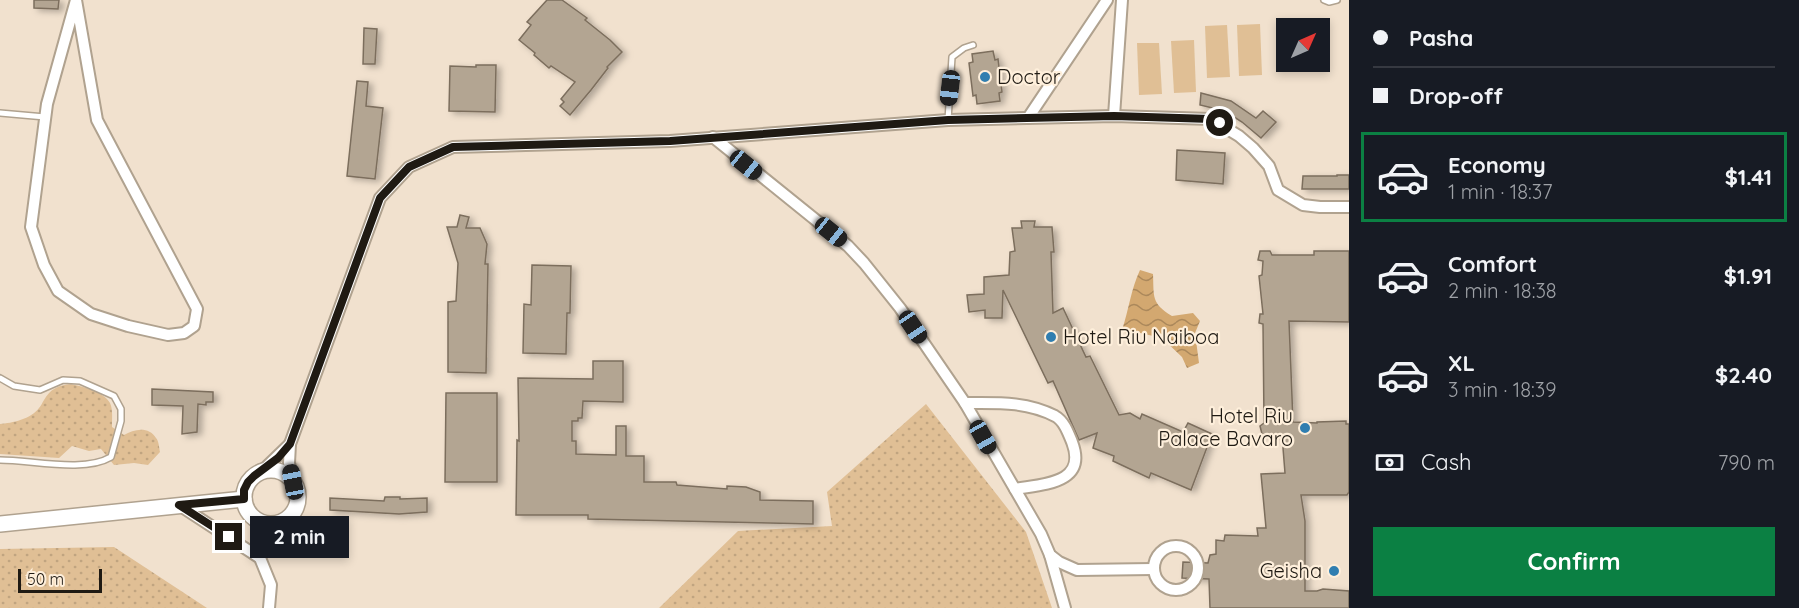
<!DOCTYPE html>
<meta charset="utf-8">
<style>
body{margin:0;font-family:Quicksand,sans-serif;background:#242831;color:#f1f3f6;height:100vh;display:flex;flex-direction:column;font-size:22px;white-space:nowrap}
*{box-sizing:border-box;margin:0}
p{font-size:20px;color:#9ea1a6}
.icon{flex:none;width:33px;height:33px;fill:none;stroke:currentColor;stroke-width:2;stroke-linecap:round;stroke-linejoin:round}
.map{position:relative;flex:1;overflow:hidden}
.side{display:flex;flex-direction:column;background:#171b24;width:450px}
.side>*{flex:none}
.banner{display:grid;align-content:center;height:132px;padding:0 24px;background:#171b24}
.needle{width:39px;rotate:45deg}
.tools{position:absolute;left:1276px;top:18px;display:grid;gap:12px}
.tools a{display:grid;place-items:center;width:54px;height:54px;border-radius:0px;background:#171b24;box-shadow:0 3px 9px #0003;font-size:30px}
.scale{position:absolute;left:18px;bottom:15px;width:84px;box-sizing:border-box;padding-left:6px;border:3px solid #1f1a13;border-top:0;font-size:16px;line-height:21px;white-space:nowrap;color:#1f1a13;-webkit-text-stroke:4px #feefdb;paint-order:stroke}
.end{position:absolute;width:27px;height:27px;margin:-14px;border:8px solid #1f1a13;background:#fff;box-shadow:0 0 0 3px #fff}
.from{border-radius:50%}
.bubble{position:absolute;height:42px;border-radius:0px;background:#171b24;box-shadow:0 3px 9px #0003;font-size:20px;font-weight:700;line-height:42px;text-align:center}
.car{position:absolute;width:18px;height:36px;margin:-18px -9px;border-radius:8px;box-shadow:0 0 4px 2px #0007;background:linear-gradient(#222 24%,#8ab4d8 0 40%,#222 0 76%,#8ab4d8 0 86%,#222 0)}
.banner b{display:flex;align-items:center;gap:21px;height:57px;font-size:22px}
.banner b+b{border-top:2px solid #363941}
.banner i{width:15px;height:15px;background:#f1f3f6}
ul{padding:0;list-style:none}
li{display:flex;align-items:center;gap:18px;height:90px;margin:0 12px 9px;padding:0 12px;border:3px solid transparent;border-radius:0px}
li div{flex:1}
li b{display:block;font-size:22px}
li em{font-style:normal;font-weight:700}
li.selected{border-color:#0b8043}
li>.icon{width:54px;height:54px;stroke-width:1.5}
.pay{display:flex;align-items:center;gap:15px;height:66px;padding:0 24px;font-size:22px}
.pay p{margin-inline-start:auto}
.action{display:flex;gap:12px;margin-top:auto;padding:12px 24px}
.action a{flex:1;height:69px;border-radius:0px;background:#0b8043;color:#fff;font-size:24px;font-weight:700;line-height:69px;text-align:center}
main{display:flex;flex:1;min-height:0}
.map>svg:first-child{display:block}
</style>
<main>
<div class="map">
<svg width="1349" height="608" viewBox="0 0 1349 608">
<defs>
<pattern id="grass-dots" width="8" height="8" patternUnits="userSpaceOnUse" patternTransform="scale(1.5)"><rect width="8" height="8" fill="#e0bf95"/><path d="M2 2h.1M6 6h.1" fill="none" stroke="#c0a480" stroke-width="1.8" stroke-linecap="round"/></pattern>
<pattern id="water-waves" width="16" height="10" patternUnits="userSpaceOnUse" patternTransform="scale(1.5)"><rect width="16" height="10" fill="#d3a870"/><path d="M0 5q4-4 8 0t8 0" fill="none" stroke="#ab885b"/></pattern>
<filter id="shadow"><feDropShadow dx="4.5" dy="2.5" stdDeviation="3" flood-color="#0004"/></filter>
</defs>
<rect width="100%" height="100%" fill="#f1e1ce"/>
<g fill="url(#grass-dots)">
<path d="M71 384C83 387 103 391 110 403 113 409 112 419 112 427L124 435C134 429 149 426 156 438 159 441 159 448 160 452L148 465 134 463 114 465 101 449 89 451 72 446 59 458 0 454V424C12 423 31 419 39 408 41 406 42 403 44 400 50 389 59 385 71 384Z"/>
<path d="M926 404 1026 532 1052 608H659L738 531 832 526 827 492Z"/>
<path d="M114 547 207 608H0V549Z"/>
</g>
<g fill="#e0bf95">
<path d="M1260 24 1262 75 1239 76 1237 25Z"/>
<path d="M1227 25 1230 77 1207 78 1205 26Z"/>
<path d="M1194 40 1196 92 1174 93 1171 41Z"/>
<path d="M1137 43H1159L1162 94 1139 95Z"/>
</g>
<path fill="url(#water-waves)" d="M1140 270 1153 274C1154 297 1151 303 1172 316L1193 313 1200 321 1195 333 1199 363 1187 368 1182 357 1162 338 1140 333 1131 338 1122 330C1129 309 1131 289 1140 270Z"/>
<g fill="#b3a592" stroke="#7c6e5d" stroke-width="1.5" filter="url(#shadow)">
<path d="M34 0H59L58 9 34 8Z"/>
<path d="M547 0H562L587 18 585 20 610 40 622 52 607 67 608 68 591 90 570 115 560 106 564 102 561 99 575 82 551 66 549 68 534 55 535 53 519 40 531 25 527 22Z"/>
<path d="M364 28 377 29 375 64H363Z"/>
<path d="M993 51 995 60 998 59 1002 92 999 93 1000 101 977 104 976 95 973 96 969 63 973 62 972 54Z"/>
<path d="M476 65H496L495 112 449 111 450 66 476 67Z"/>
<path d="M357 81 368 82 366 106 383 108 375 179 347 176Z"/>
<path d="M1201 93 1231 101 1256 118 1263 111 1276 122 1261 138 1242 122 1225 111 1200 105Z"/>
<path d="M1177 150 1225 153 1223 184 1176 180Z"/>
<path d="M1337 175H1349V189H1302L1303 176H1337Z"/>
<path d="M460 215 469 217 466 228H480L487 244 485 264H488L486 373 448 372V302L456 301 458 263 447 227H457Z"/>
<path d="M1021 221H1035L1034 227H1052L1054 252H1051L1053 313 1063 308 1086 357 1090 356 1119 415 1130 413 1140 419 1142 414 1183 432 1188 423 1212 434 1191 490 1151 473 1149 478 1113 461 1114 456 1093 448 1097 433 1079 440 1053 381 1048 383 1003 290 1002 318H985V310L969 312 967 295 984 294V277L1009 275 1010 252 1015 251 1012 228H1022Z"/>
<path d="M1260 251H1270L1272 255H1314V251H1349V322L1289 321 1293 422 1317 423V422L1346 421V424H1349V492L1347 495H1301L1305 521V591H1317L1323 589 1349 591V608H1210L1209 579 1182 578 1183 562 1208 563 1210 555 1216 554V540L1224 541 1225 535 1258 536 1257 528H1266L1261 474 1285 473 1283 448 1285 436 1262 434 1260 426 1264 423 1263 324 1259 323 1260 314H1263L1259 276 1262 275 1263 261 1258 260Z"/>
<path d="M532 265 571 266 570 313H567L566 354 523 353 524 304 531 305Z"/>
<path d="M593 361H623V402L583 401 582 418H578V421H572V441H576V454L616 455V426H626V456H644V482H676L677 485 727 489V486L746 487 760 492V500L813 501V524L588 519V515H516L517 440 519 441 518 378 593 379Z"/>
<path d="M152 389 213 392V402H206V405L198 404 197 432 182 434 183 406 152 405Z"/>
<path d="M446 393H497V482H445Z"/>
<path d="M385 497H400V499L427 498V512L399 514 330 510V498L384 501Z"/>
</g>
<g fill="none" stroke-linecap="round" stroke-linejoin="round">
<g stroke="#b0a28f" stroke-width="8">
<g id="lane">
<path d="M1324 0 1329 2 1337 0"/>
<path d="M0 113 45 117"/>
<path d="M948 120 952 57 964 48 973 45"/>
<path d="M0 378 14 386 40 390 63 380 80 381 114 396 121 409V421L111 457C84 473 32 460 0 460"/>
</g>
</g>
<g stroke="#b0a28f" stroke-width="14">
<g id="street">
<path d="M76 0 47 104 31 227 44 265 58 291 91 314 128 326 168 335 184 333 194 326 197 309 97 120 76 0"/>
<path d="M1114 116 1122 0"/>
<path d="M1028 118 1107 0"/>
<path d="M713 137 848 246 864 263 900 308 965 403 1041 534 1050 555 1059 562 1077 570 1153 569"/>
<path d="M965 403C996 403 1026 401 1055 416 1064 421 1068 432 1072 442 1088 484 1043 484 1015 489"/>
<path d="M261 472 290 444"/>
<path d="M293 481 289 463 290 444 380 198 409 167 453 147 670 141 948 120 1114 116 1211 119 1239 136 1253 148 1269 166 1278 190 1303 205 1320 207H1349"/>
<path d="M179 505 260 558 271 585 269 608"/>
<circle cx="1176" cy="568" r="22"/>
<path d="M1050 555 1065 608"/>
</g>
</g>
<g stroke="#b0a28f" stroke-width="18">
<g id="secondary">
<circle cx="271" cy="497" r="27"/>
<path d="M0 524 244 499"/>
</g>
</g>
<use href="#lane" stroke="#fff" stroke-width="5"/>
<use href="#street" stroke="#fff" stroke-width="10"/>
<use href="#secondary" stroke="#fff" stroke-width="15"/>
</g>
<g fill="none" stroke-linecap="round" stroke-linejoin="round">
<path stroke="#1f1a13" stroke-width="8" d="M229 537 179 505 244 499V490L248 482 254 476 278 458 290 444 380 198 409 167 453 147 670 141 948 120 1114 116 1211 119 1220 123"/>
</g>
<g fill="#307eb0" stroke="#feefdb" stroke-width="2">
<circle cx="985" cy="77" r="6"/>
<circle cx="1051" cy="337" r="6"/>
<circle cx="1305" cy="428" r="6"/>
<circle cx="1334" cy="571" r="6"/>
</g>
<g text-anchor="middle" stroke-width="4.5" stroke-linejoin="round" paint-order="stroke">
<g font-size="20" fill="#1f1a13" stroke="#feefdb" text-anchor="start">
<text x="997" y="84">Doctor</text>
<text x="1063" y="344">Hotel Riu Naiboa</text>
<text x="1293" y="423" text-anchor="end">Hotel Riu<tspan x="1293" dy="23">Palace Bavaro</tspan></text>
<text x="1322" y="578" text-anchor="end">Geisha</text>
</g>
</g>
</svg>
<div class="tools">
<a><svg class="needle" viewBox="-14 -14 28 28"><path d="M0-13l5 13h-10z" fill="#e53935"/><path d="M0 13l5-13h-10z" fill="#9ea1a6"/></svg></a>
</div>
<div class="scale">50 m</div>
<i class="end from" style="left:1220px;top:123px"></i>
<i class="end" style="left:229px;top:537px"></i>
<div class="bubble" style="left:250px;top:516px;width:99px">2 min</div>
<i class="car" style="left:950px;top:88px;rotate:187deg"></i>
<i class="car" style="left:746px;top:165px;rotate:129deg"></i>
<i class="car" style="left:831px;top:232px;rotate:129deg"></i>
<i class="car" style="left:913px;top:327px;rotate:146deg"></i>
<i class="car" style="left:983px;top:437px;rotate:151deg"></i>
<i class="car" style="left:293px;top:482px;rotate:349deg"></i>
</div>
<section class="side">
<div class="banner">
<b><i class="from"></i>Pasha</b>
<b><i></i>Drop-off</b>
</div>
<ul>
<li class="selected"><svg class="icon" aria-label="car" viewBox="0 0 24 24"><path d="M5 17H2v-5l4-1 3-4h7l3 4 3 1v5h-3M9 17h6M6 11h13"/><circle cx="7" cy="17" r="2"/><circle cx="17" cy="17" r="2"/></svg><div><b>Economy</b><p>1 min · 18:37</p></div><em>$1.41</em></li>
<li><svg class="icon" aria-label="car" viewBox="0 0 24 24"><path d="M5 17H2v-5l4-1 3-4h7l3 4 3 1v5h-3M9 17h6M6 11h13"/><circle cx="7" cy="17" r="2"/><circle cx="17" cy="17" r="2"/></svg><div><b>Comfort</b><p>2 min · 18:38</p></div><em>$1.91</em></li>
<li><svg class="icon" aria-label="car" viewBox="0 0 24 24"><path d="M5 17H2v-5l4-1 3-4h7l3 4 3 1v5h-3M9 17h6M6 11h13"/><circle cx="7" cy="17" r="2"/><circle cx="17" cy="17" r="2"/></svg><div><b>XL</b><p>3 min · 18:39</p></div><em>$2.40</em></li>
</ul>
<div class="pay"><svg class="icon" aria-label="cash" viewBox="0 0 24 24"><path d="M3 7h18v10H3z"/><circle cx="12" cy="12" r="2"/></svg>Cash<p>790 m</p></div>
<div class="action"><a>Confirm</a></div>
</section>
</main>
